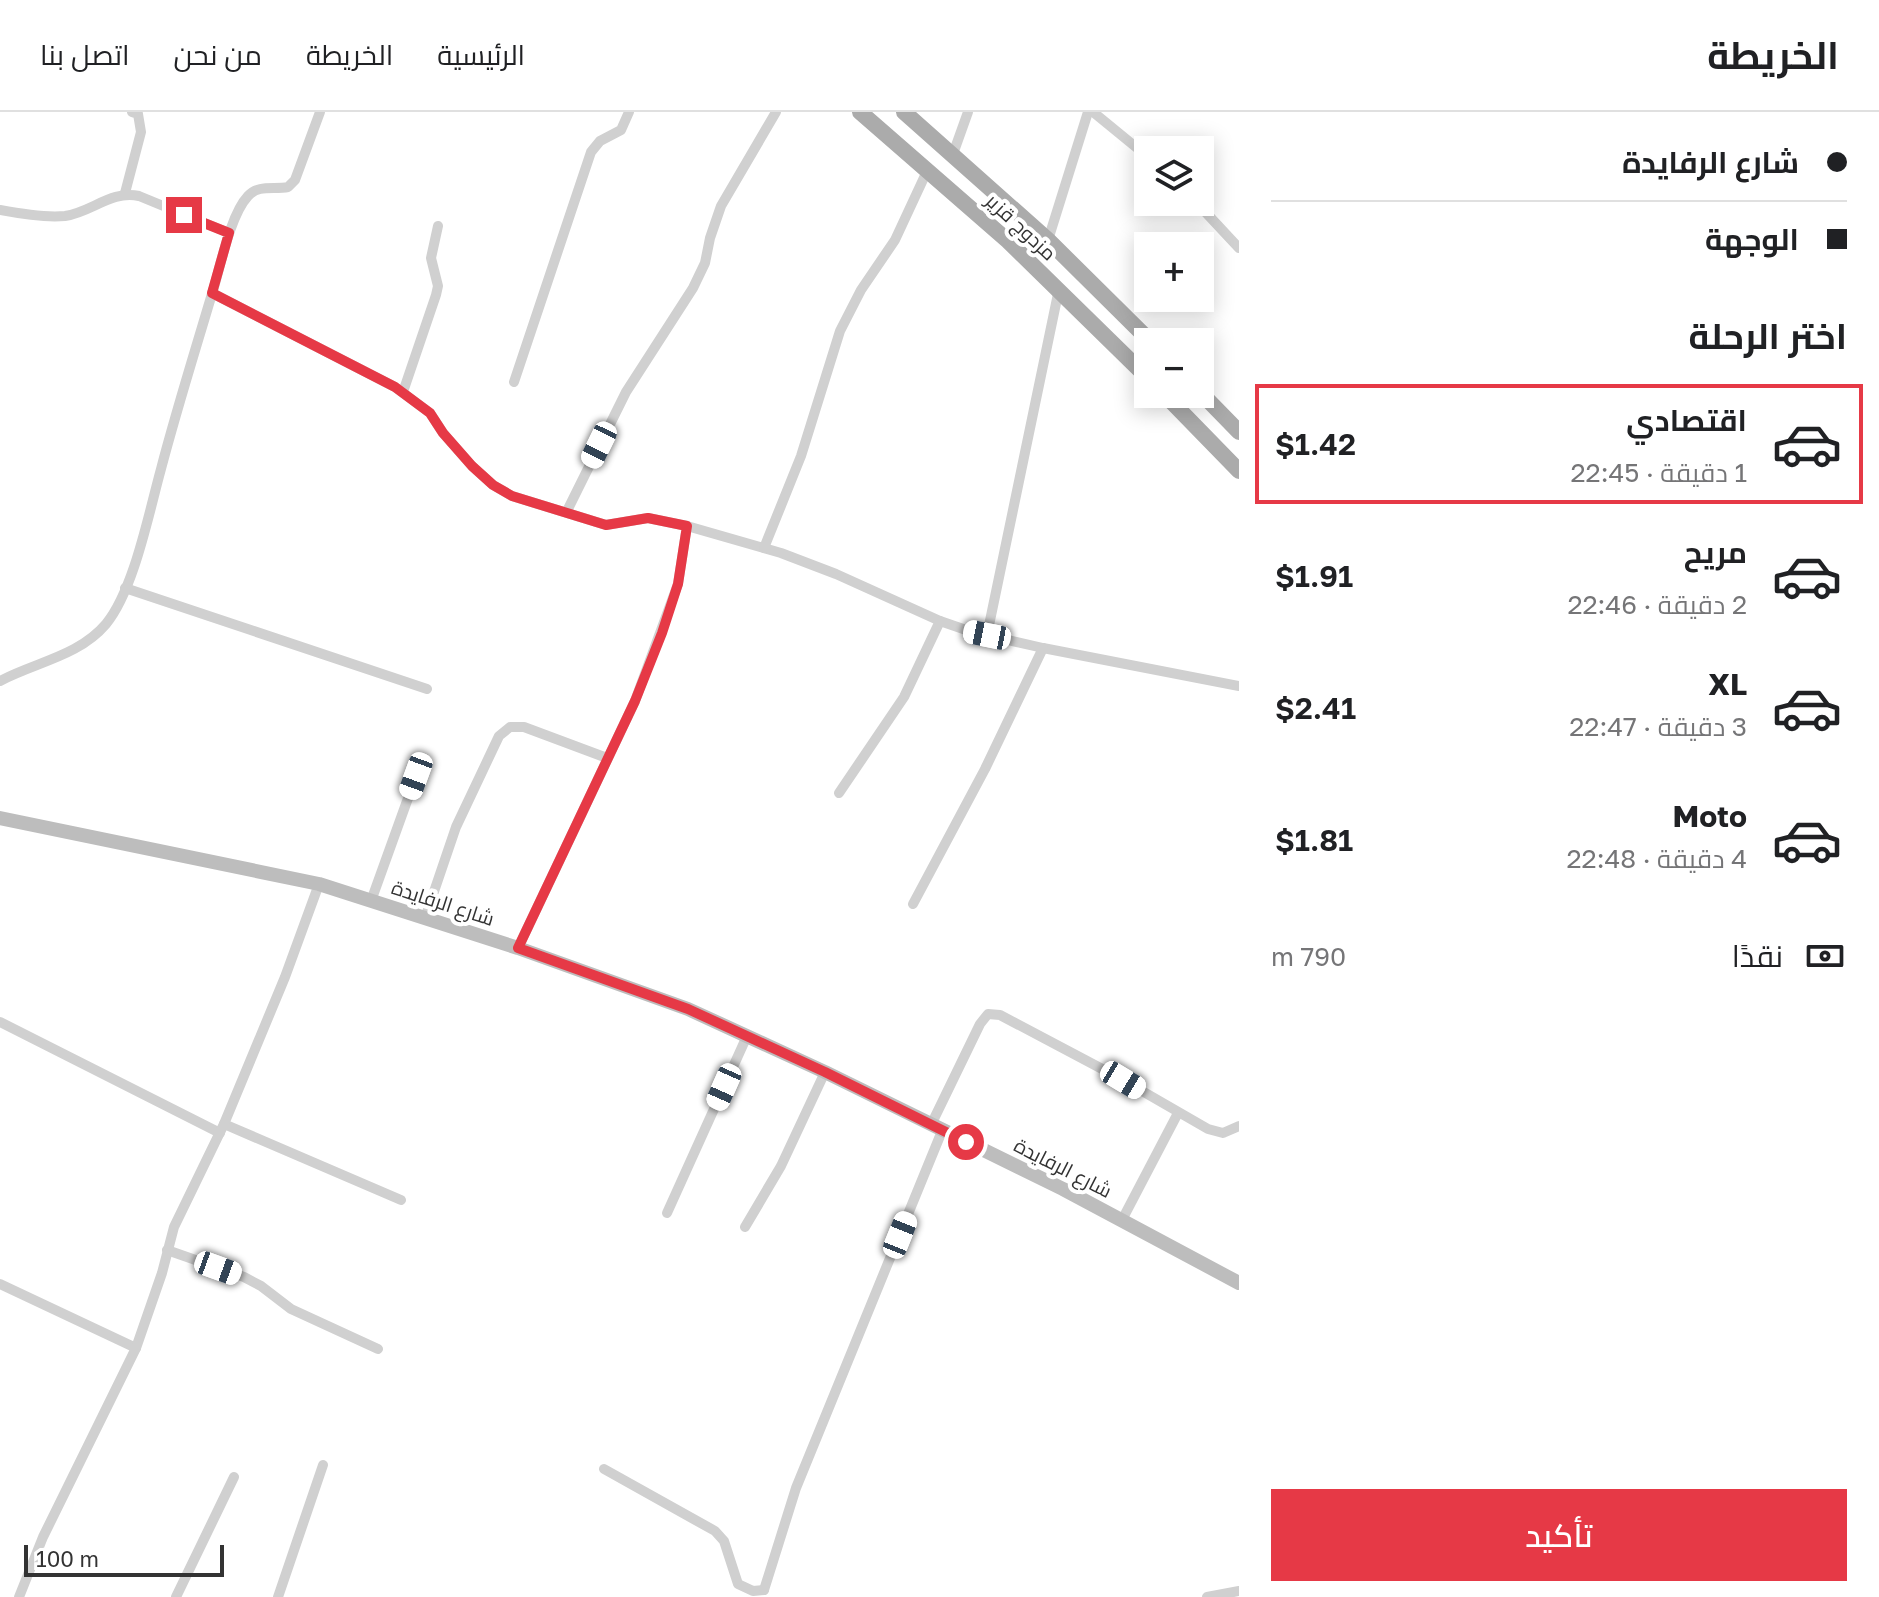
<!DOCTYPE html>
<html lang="ar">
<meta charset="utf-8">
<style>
body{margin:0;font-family:"Golos Text",Cairo,sans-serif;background:#f2f2f2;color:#202124;direction:rtl;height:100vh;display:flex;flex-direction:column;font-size:30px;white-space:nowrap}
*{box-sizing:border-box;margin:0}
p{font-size:26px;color:#757577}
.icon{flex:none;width:44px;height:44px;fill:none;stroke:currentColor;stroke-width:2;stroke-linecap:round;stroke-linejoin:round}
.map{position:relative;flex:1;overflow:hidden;direction:ltr}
.sheet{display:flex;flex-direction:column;background:#fff;width:640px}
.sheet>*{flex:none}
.guide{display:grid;align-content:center;height:176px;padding:0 32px;background:#fff}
.controls{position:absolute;left:1134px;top:24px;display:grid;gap:16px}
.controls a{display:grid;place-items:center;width:80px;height:80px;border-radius:0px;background:#fff;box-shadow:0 4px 20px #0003;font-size:40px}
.scale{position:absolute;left:24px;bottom:20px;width:200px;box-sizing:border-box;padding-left:8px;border:4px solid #333;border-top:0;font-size:22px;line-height:28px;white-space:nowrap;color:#333;-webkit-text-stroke:6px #fff;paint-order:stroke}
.end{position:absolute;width:36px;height:36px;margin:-18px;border:10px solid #e63946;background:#fff;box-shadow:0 0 0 4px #fff}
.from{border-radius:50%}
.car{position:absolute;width:24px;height:48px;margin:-24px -12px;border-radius:10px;box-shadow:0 0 6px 2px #0007;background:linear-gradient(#fff 24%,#345 0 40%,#fff 0 76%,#345 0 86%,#fff 0)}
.guide b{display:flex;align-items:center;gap:28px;height:76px;font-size:30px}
.guide b+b{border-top:2px solid #e0e0e0}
.guide i{width:20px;height:20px;background:#202124}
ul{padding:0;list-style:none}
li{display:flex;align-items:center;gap:24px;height:120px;margin:0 16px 12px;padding:0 16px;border:4px solid transparent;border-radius:0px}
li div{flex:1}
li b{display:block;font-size:30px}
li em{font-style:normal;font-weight:600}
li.current{border-color:#e63946}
li>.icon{width:72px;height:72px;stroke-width:1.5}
h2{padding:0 32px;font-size:36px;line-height:96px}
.pay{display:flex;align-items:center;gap:20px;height:88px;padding:0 32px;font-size:30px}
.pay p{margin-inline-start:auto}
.action{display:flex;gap:16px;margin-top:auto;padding:16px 32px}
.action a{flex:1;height:92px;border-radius:0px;background:#e63946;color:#fff;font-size:32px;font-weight:600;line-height:92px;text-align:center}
header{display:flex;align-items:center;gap:48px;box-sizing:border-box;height:112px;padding:0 40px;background:#fff;border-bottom:2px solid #e0e0e0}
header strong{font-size:38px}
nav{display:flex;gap:44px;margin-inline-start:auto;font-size:28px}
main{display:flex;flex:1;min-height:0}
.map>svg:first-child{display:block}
</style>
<header>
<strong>الخريطة</strong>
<nav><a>الرئيسية</a><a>الخريطة</a><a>من نحن</a><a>اتصل بنا</a></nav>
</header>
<main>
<section class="sheet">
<div class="guide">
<b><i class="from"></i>شارع الرفايدة</b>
<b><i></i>الوجهة</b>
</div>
<h2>اختر الرحلة</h2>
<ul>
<li class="current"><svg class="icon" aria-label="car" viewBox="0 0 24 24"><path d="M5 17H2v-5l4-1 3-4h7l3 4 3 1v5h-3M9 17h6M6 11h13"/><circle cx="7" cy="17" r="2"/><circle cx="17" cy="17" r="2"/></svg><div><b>اقتصادي</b><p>1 دقيقة · 22:45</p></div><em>$1.42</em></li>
<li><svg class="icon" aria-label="car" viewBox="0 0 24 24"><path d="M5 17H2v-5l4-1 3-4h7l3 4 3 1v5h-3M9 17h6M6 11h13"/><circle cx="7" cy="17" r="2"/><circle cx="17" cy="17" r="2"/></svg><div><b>مريح</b><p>2 دقيقة · 22:46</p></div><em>$1.91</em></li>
<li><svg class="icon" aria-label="car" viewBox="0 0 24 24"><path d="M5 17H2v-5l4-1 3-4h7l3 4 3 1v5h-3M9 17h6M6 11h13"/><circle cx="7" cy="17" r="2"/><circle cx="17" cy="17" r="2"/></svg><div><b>XL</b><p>3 دقيقة · 22:47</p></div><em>$2.41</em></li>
<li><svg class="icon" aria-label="car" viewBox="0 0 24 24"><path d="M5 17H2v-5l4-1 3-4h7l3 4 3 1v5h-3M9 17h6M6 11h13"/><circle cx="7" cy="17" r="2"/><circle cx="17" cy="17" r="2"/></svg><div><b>Moto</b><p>4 دقيقة · 22:48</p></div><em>$1.81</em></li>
</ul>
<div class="pay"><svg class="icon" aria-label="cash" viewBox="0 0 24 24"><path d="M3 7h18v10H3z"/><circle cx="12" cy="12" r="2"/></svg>نقدًا<p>790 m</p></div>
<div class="action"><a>تأكيد</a></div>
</section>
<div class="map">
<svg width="1239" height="1485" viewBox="0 0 1239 1485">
<rect width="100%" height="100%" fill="#fff"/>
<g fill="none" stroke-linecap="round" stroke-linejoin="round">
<g stroke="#d0d0d0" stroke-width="10">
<path d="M1093 0 1148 45"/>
<path d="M953 42 968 0"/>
<path d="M125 81 141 20 138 2 132 0"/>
<path d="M1196 90 1239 136"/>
<path d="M0 98C21 102 44 106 65 104 92 100 111 78 139 84L229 121"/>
<path d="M1048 128 1088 0"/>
<path d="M212 181 395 275 430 301 443 321 472 354 493 373 512 384 606 413 648 406 687 414 781 441 836 462 940 509 969 519 1043 536 1239 574"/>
<path d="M514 270 591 40 600 29 621 18 629 0"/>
<path d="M403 280 436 183 438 174 431 146 438 114"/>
<path d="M567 399 626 280 693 176 705 151 710 126 721 94 776 0"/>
<path d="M764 436 801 344 840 219 861 178 895 128 928 57"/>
<path d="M125 476 427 577"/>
<path d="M987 523 1059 177"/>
<path d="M0 569C36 550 79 544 106 512 134 478 149 400 161 357 177 296 196 236 214 175 221 151 231 102 248 84 259 72 274 78 288 75L295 68 320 0"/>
<path d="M839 681 904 585 940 509"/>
<path d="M371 789 416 664"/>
<path d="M913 792 985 657 1043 536"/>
<path d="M425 806 456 715 499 624 510 615H524L607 646"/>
<path d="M518 836 635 589 678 472 687 414"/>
<path d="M0 910 220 1021"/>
<path d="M224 1012 401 1088"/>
<path d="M931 1013 980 912 988 902 1000 903 1123 968 1208 1017 1223 1021 1239 1014"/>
<path d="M667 1101 747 924"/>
<path d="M1122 1108 1178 1001"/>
<path d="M745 1115 781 1054 825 960"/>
<path d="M167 1138 244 1165 261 1174 291 1197 378 1237"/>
<path d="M0 1172 136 1236"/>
<path d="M604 1357 715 1419 724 1429 738 1472 753 1479 764 1478"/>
<path d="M764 1478 796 1376 942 1019"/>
<path d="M19 1485 43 1425 136 1236 162 1161 174 1115 224 1012 285 865 319 772"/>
<path d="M176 1485 234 1365"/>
<path d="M278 1485 323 1353"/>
<path d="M1207 1485 1239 1479"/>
</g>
<path stroke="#bdbdbd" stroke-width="14" d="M0 706 319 772 518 836 688 897 825 960 1063 1077 1239 1171"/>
<g stroke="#ababab" stroke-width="16">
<path d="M860 0 1008 129 1148 266"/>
<path d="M904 0 1048 128 1151 230"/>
<path d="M1200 280 1239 320"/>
<path d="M1164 282 1239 359"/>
</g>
</g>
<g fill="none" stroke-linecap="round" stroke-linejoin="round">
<path stroke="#e63946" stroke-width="10" d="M184 103 229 121 212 181 395 275 430 301 443 321 472 354 493 373 512 384 606 413 648 406 687 414 678 472 662 521 635 589 518 836 688 897 825 960 966 1030"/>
</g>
<g text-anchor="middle" stroke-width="8" stroke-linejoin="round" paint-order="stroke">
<g font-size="20" fill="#333" stroke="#fff">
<text transform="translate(1021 115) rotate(43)" y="7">مزدوج قزير</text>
<text transform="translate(443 791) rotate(18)" y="7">شارع الرفايدة</text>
<text transform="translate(1063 1056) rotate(27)" y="7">شارع الرفايدة</text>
</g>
</g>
</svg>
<div class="controls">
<a><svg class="icon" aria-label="layers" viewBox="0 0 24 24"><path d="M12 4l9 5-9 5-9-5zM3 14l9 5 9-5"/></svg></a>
<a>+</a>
<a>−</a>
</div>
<div class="scale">100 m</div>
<i class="end from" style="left:966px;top:1030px"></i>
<i class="end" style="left:184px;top:103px"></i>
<i class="car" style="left:599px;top:333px;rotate:206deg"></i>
<i class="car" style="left:987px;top:523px;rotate:281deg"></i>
<i class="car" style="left:416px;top:664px;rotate:200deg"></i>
<i class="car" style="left:1123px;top:968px;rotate:121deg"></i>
<i class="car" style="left:724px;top:975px;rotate:204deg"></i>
<i class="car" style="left:900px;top:1123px;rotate:22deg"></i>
<i class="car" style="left:218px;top:1156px;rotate:110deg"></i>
</div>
</main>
